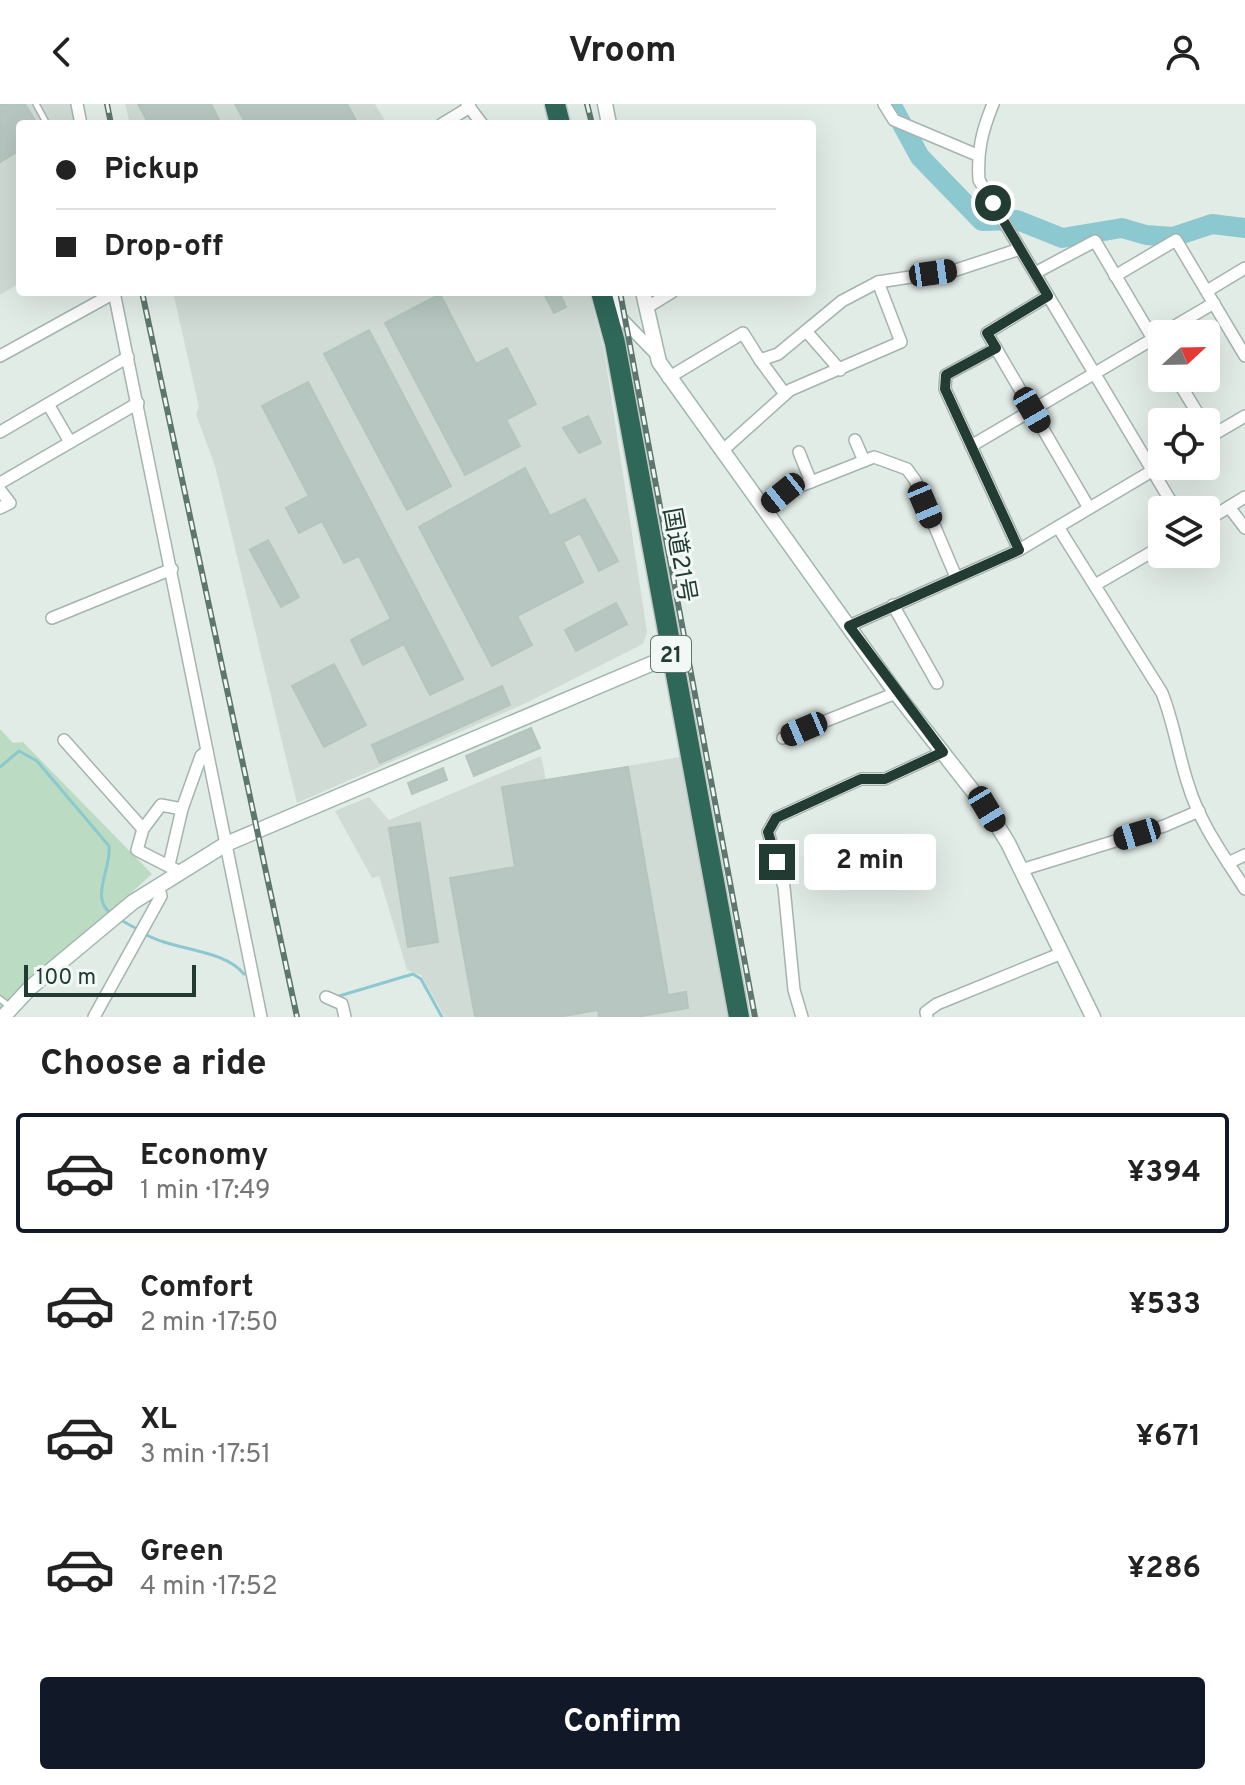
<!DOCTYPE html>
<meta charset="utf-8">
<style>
body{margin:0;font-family:Overpass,"Noto Sans JP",sans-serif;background:#f6f6f6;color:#222;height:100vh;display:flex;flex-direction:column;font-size:30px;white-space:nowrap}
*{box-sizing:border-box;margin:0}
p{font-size:26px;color:#767676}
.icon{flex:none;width:44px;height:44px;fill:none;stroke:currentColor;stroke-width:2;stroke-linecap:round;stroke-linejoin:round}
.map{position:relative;height:913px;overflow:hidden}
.panel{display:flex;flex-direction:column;background:#fff;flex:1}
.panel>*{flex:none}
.top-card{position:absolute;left:16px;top:16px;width:800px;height:176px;border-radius:8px;box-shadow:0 8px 32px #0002;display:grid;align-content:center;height:176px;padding:0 40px;background:#fff}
.needle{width:52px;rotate:68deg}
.controls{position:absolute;left:1148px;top:216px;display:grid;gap:16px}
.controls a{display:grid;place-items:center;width:72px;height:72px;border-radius:8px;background:#fff;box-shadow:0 8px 32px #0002;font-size:40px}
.scale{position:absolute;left:24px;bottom:20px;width:172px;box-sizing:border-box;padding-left:8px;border:4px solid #223c34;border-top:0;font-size:22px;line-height:28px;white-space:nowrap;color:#223c34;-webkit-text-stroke:6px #f2f8f5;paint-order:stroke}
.end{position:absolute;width:36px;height:36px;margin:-18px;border:10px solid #223c34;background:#fff;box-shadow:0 0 0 4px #fff}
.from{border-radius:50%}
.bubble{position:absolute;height:56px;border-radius:8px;background:#fff;box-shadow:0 8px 32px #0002;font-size:26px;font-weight:700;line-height:56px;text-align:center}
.car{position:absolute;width:24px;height:48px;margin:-24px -12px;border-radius:10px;box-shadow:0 0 6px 2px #0007;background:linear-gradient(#222 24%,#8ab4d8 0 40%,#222 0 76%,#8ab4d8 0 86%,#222 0)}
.top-card b{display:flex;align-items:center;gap:28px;height:76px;font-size:30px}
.top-card b+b{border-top:2px solid #e0e0e0}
.top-card i{width:20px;height:20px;background:#222}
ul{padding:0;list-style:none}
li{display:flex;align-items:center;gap:24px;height:120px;margin:0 16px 12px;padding:0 24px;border:4px solid transparent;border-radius:8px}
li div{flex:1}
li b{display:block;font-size:30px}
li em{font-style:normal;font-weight:700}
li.current{border-color:#111827}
li>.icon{width:72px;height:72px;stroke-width:1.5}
h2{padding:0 40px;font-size:36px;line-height:96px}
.cta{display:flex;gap:16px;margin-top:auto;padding:16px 40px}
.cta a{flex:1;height:92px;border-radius:8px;background:#111827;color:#fff;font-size:32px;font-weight:700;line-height:92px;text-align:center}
header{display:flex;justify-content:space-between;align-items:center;height:104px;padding:0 40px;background:#fff;font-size:36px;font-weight:700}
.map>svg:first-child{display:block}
</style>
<header><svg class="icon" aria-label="back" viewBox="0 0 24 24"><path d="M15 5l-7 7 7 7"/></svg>Vroom<svg class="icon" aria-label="person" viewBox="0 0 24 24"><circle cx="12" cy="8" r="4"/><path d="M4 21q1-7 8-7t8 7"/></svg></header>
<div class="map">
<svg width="1245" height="913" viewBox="0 0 1245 913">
<rect width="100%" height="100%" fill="#e2ece7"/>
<g fill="#d0dbd6">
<path d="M0 0H71L75 20H20V179L0 191Z"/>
<path d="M125 0H375L387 20H130Z"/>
<path d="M173 188H589L604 246 647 528 643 540 526 599 297 699 215 362 196 310 199 303Z"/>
<path d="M541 652 546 676 680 653 730 913H445L421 871 407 866 379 772 372 774 335 707 369 693 389 716Z"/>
</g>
<path fill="#bbdcc3" d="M0 625 13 639 23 638 152 770 0 907Z"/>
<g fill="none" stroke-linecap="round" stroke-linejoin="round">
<g stroke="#8cc8cf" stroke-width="3">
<path d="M0 663 19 647 37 657 109 742C112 764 88 796 113 811"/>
<path d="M119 815 137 825"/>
<path d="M143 829C173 847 222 844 244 870"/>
<path d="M339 892 413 870 421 875 442 913"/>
</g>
<path stroke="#8cc8cf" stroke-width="20" d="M891 0 920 53 982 117 1017 116 1062 134 1122 124 1146 131 1173 133 1212 120 1245 124"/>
</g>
<g fill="#b7c6c0" stroke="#b4c5bd" stroke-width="2">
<path d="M0 0H25L37 20H20V46L0 58Z"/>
<path d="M138 0H211L221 20H149Z"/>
<path d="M235 0H347L358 20H246Z"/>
<path d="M543 188H559L566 203 554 209Z"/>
<path d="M440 190 476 260 507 244 536 300 506 316 520 342 465 371 385 219Z"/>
<path d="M369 226 451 382 407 406 324 250Z"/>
<path d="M308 278 463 575 430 591 404 540 363 561 351 536 391 515 359 452 344 459 322 417 299 429 286 404 309 392 262 302Z"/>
<path d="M588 312 601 339 579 349 563 324Z"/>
<path d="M525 364 550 412 585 395 618 457 599 467 580 429 563 438 583 478 517 512 532 541 492 562 419 423Z"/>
<path d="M268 436 299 493 281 503 250 446Z"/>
<path d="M616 499 627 520 576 547 565 526Z"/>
<path d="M334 560 366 621 324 643 292 582Z"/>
<path d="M502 582 510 601 380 659 372 641Z"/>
<path d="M531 624 540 644 474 672 466 652Z"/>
<path d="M628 663 668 891 686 888 688 904 636 913H599L598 906 558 913H475L450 774 515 763 502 683Z"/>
<path d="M443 664 447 676 412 690 408 679Z"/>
<path d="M420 719 438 838 408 843 389 724Z"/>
</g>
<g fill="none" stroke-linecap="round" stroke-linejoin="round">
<g stroke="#a5b4ae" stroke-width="8">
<g id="lane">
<path d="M36 0 47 20"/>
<path d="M0 895 10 903"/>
</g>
</g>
<g stroke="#a5b4ae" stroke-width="14">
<g id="street">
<path d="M77 0 81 20"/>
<path d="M467 0 482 20"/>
<path d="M884 0 894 16 977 51"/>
<path d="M993 0C982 27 977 47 979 76L1176 406"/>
<path d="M442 20 470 3"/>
<path d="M1035 169 1095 137 1162 250"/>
<path d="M1115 172 1176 136 1245 252"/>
<path d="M1207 187 1245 164"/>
<path d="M114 188 261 913"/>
<path d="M612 188 621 214 654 248"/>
<path d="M1048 192 987 229 1089 404"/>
<path d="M646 204 672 188"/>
<path d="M806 227 840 266"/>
<path d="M996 244 946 271 945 285 1019 446"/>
<path d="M0 252 116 188"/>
<path d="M760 256 785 290"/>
<path d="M668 274 743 229 760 256 778 250 842 197 878 178"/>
<path d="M1176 274 1203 318"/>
<path d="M48 300 70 338"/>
<path d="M0 328 128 253"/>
<path d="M1206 335 1245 312"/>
<path d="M855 336 864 357"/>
<path d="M971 342 1214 199"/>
<path d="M722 347 790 286 901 238 878 178 956 166 1020 145"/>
<path d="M799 348 811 378"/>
<path d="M0 379 138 299"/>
<path d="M0 386 10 399 0 404"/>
<path d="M1229 403 1245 424"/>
<path d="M764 404 783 389 874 353 907 365 915 376 956 473"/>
<path d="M1206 417 1245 393"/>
<path d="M1058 423 1162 589C1174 619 1178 650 1188 680 1199 718 1224 752 1245 785"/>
<path d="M1095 481 1162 442"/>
<path d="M893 501 937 579"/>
<path d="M52 514 172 465"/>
<path d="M849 522 1019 446 1162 361"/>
<path d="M783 634 896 589"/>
<path d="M64 636 143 725 137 746 178 767"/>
<path d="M143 725 161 701 182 705"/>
<path d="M1228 759 1245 751"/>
<path d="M169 761 182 705 201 652 207 647"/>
<path d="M1021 766 1164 722 1199 707"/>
<path d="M326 893 342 900 345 913"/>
<path d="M94 913 161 792 158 781"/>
<path d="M802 913 794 886 784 783 768 728 776 714 861 675H885L943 648"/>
<path d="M927 913 926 908 937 900 1062 849"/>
</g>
</g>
<g stroke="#a0b7ae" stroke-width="17">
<g id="secondary">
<path d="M605 0 609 20"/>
<path d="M643 188 659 258 896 589 987 705 1008 739 1093 913"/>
<path d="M3 913 31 883 133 798 226 740 672 551"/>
</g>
</g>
<g stroke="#c1c8c6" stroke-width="23">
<g id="highway">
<path d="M555 0 560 20"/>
<path d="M601 188 615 239 739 913"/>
</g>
</g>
<use href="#lane" stroke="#fff" stroke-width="5"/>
<use href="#street" stroke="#fff" stroke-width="11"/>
<use href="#secondary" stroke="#fff" stroke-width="14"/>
<use href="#highway" stroke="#2f6759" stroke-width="20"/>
<g stroke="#5d776f" stroke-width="6">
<g id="rail">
<path d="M107 0 111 20"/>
<path d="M587 0 592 20"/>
<path d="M142 188 297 913"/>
<path d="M620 188 755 913"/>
</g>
</g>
<use href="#rail" stroke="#f2f8f5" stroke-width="3" stroke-dasharray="9" stroke-linecap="butt"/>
</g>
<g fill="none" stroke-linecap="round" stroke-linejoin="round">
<path stroke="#223c34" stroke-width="10" d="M777 758 768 728 776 714 861 675H885L943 648 849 522 1019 446 945 285 946 271 996 244 987 229 1048 192 993 99"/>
</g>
<g text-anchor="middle" stroke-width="6" stroke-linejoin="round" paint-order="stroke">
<rect fill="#f2f8f5" stroke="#60746e" stroke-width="2" x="651" y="532" width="40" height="36" rx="6"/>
<g font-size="22" font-weight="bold" fill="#223c34">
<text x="671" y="558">21</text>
</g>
<g font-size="24" fill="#223c34" stroke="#f2f8f5">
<text transform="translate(680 451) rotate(80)" y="8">国道21号</text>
</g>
</g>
</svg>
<div class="controls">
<a><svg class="needle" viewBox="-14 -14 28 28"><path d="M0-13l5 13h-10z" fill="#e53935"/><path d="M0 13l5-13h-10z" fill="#767676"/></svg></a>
<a><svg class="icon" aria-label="locate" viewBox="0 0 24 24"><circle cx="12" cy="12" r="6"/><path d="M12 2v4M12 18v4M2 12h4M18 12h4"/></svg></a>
<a><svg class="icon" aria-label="layers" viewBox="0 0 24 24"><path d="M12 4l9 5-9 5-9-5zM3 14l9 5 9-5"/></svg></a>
</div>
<div class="scale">100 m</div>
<i class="end from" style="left:993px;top:99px"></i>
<i class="end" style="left:777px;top:758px"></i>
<div class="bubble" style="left:804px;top:730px;width:132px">2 min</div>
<i class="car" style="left:933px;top:169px;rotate:82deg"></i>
<i class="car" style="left:1032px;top:306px;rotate:150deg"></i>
<i class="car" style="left:783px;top:389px;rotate:231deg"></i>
<i class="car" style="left:925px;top:401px;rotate:157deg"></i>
<i class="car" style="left:804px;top:625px;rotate:247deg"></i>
<i class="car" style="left:987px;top:705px;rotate:149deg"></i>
<i class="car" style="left:1137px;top:730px;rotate:253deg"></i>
<div class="top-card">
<b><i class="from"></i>Pickup</b>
<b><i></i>Drop-off</b>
</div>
</div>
<section class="panel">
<h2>Choose a ride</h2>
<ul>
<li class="current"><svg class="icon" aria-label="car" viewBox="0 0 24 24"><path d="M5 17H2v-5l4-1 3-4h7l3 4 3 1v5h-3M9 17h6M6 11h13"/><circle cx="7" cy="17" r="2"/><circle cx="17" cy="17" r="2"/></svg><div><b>Economy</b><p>1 min · 17:49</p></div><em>¥394</em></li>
<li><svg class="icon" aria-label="car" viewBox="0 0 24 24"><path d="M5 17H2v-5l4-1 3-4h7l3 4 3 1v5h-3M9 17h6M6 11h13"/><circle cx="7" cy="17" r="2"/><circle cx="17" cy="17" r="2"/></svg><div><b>Comfort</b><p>2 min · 17:50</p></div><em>¥533</em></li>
<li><svg class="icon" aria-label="car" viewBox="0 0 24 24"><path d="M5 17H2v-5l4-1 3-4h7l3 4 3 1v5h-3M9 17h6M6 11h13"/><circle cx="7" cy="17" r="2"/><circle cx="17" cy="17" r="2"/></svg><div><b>XL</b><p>3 min · 17:51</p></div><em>¥671</em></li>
<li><svg class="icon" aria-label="car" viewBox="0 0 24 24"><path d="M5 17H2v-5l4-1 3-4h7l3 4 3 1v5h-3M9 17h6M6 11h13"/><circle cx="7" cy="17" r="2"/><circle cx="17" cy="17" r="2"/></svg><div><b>Green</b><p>4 min · 17:52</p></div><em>¥286</em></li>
</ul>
<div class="cta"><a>Confirm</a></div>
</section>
